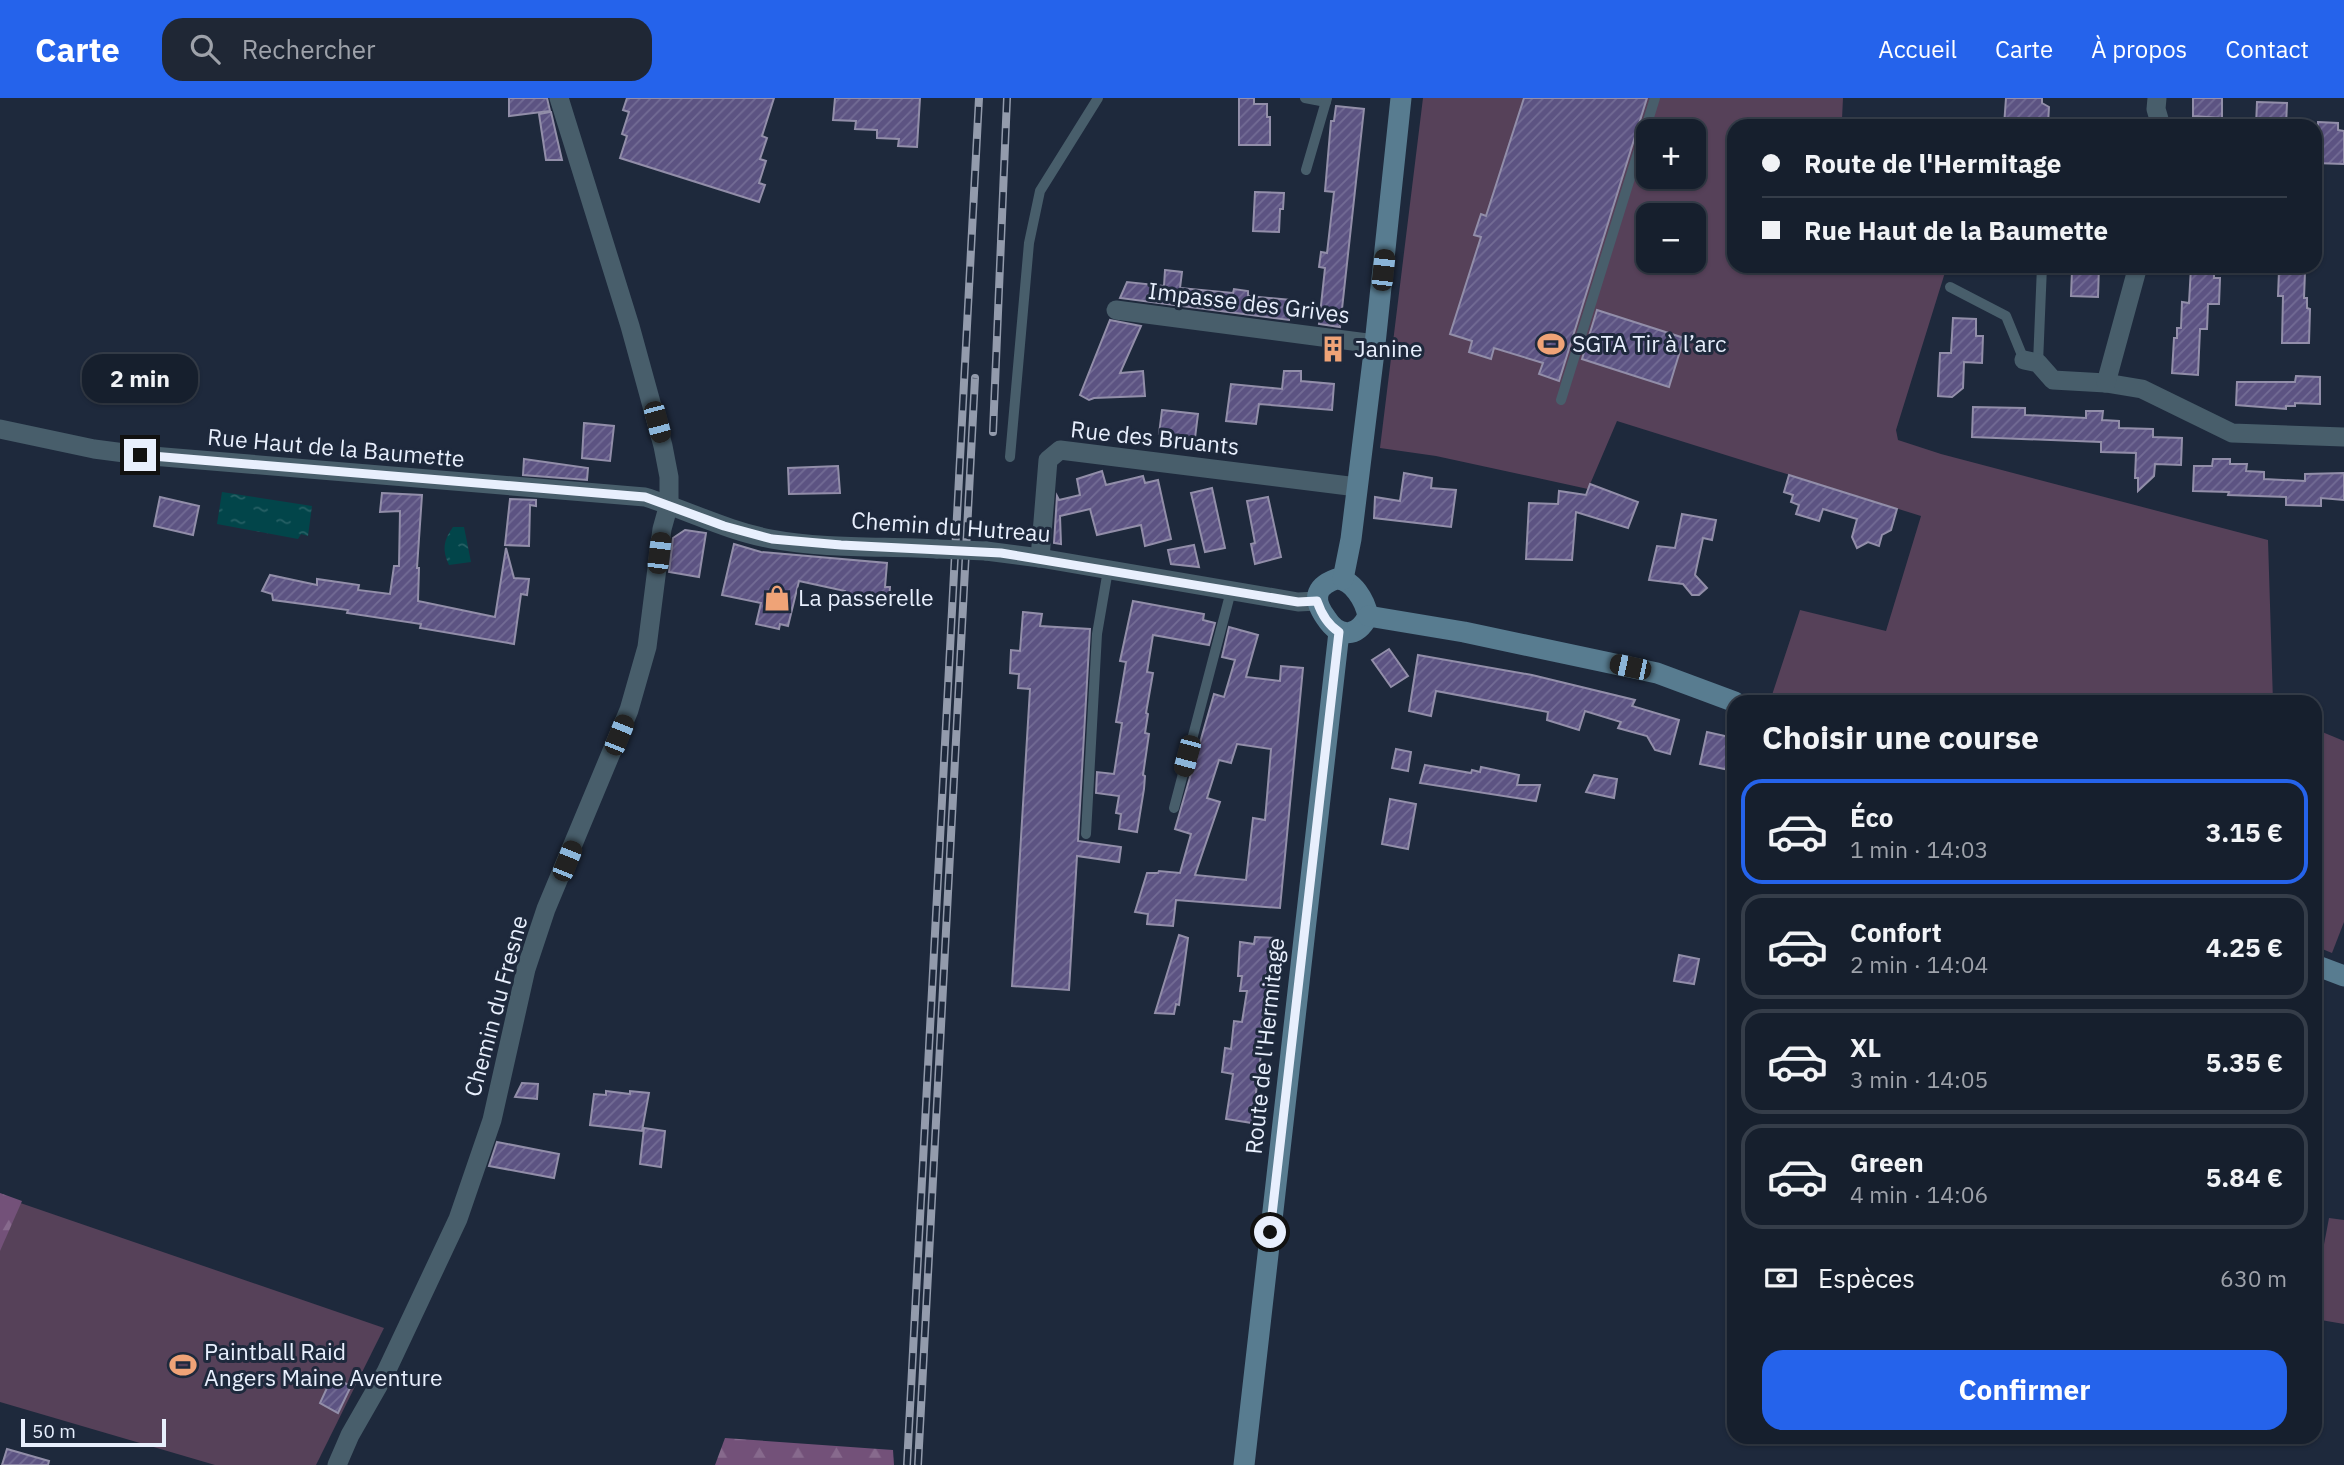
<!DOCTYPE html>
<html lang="fr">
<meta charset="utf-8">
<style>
body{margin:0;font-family:"IBM Plex Sans",sans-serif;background:#1f2735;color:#f1f3f6;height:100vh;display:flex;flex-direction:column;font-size:26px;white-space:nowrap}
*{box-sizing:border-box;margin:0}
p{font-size:23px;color:#9ea2aa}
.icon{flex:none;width:38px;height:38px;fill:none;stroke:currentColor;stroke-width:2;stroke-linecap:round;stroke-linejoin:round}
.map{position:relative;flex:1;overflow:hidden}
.sheet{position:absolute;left:1727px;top:597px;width:595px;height:749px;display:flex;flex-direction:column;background:#161f2d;border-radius:21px;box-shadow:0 2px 5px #0004,0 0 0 2px #353d49}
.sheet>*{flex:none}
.top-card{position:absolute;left:1727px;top:21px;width:595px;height:154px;border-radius:21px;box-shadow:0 2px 5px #0004,0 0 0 2px #353d49;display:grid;align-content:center;height:154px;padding:0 35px;background:#161f2d}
.controls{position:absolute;left:1636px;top:21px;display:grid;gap:14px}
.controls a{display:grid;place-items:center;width:70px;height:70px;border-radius:14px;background:#161f2d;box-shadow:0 2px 5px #0004,0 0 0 2px #353d49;font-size:35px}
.scale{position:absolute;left:21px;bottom:18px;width:145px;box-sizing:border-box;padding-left:7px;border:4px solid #e8effd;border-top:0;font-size:19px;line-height:24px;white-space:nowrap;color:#e8effd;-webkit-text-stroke:5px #1e293c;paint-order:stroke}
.end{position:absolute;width:32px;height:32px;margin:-16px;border:9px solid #e8effd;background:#111;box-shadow:0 0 0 4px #111}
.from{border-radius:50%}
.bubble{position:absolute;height:49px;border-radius:21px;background:#161f2d;box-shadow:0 2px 5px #0004,0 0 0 2px #353d49;font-size:23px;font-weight:700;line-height:49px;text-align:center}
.car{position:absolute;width:21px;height:42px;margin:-21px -10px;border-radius:9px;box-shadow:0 0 5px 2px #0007;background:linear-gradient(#222 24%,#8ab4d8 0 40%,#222 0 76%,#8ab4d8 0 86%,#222 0)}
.top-card b{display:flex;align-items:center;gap:24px;height:66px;font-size:26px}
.top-card b+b{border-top:2px solid #353d49}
.top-card i{width:18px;height:18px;background:#f1f3f6}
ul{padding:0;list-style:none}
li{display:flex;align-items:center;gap:21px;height:105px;margin:0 14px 10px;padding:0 21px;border:4px solid #353d49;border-radius:21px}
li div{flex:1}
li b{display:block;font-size:26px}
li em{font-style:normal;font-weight:700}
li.current{border-color:#2563eb}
li>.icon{width:63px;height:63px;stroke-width:1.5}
h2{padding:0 35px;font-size:32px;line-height:84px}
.pay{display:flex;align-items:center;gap:18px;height:77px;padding:0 35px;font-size:26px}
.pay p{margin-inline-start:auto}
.cta{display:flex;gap:14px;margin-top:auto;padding:14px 35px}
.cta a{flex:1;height:80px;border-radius:21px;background:#2563eb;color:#fff;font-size:28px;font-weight:700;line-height:80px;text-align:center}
header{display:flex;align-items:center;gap:42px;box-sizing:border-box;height:98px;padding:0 35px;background:#2563eb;color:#fff}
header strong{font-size:33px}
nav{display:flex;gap:38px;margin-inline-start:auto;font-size:24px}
.search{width:490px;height:63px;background:#1f2735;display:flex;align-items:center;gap:18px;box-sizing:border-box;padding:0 24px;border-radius:21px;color:#9ea2aa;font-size:26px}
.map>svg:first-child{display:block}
</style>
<header>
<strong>Carte</strong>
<div class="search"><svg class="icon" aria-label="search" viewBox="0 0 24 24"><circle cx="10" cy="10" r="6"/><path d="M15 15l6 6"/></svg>Rechercher</div>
<nav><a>Accueil</a><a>Carte</a><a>À propos</a><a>Contact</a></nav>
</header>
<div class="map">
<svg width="2344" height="1367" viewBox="0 0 2344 1367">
<defs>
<pattern id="forest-firs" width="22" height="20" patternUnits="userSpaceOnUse" patternTransform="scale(1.75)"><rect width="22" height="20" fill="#735179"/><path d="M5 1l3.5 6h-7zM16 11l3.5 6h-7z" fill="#876a8d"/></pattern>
<pattern id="water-ripples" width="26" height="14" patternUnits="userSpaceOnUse" patternTransform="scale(1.75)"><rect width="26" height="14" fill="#02454a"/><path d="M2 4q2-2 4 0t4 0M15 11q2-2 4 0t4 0" fill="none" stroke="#276065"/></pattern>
<pattern id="building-hatch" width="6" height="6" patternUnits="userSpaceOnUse" patternTransform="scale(1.75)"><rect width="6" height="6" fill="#5c5382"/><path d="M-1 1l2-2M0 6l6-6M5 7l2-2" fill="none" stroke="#736c95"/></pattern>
</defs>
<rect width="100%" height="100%" fill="#1e293c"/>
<g fill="#564159" fill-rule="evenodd">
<path d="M1423 0H1843L1842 21 1863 28H1734V168H1947L1896 332 1898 342 1941 356 2268 442 2273 604H1783L1772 597 1800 512 1886 533 1921 418 1617 323 1588 391 1436 358 1380 350ZM1648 33H1694V79H1648ZM1648 117H1694V163H1648Z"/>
<path d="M2315 631 2344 643V824L2332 855 2315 848Z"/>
<path d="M0 1098 384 1230 316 1367H215L0 1304Z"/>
<path d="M2329 1120 2344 1122V1226L2315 1221V1194Z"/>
</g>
<g fill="url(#forest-firs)">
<path d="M0 1095 22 1103 0 1153Z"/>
<path d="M725 1340 893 1352 894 1367H715Z"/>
</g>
<g fill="url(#water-ripples)">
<path d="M222 394 312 408 308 438 301 436 298 441 217 426Z"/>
<path d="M453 429H464L471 464 449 467C442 452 443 443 453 429Z"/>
</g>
<g fill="url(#building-hatch)" stroke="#928ea9" stroke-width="2" fill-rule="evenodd">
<path d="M509 0H547L550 13 509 18Z"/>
<path d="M627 0H774L762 38 767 40 760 61 766 63 759 85 765 87 759 104 620 60 627 38 622 36 629 14 623 12Z"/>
<path d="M835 0H920L917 49 898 48 899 41 877 40V32L855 31 856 23 833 22Z"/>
<path d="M1239 0H1254V6H1267V19H1270V47H1239Z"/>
<path d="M1524 0H1647L1559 283 1539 276 1543 265 1494 250 1491 261 1469 254 1472 243 1450 236 1481 139 1474 137 1481 116 1486 118Z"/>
<path d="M2006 0H2042V5L2049 9 2048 25 2041 24V28H2004Z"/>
<path d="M2193 0H2222V20L2193 18Z"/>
<path d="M2257 4 2287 5 2286 28H2256Z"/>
<path d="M1336 8 1364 11 1340 229 1319 226 1325 170 1319 169 1321 154 1327 155 1334 94 1325 93 1331 23H1334Z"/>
<path d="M550 14H551L562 62H546L539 16Z"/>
<path d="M2318 24 2338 25V32L2344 33V66L2315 65V33H2318Z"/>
<path d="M1255 94 1284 95 1283 111H1280L1279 134 1253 133Z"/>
<path d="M2079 168H2099L2098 199 2071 198 2072 173H2079Z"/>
<path d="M2191 169 2214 170V180H2220L2219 206H2208L2207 231H2200L2198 277 2172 275 2174 240H2177V230H2181L2182 204 2189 205Z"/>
<path d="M1165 172 1182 174 1180 190 1233 195 1234 191 1248 193V198L1291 202 1289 222 1120 200 1127 184 1164 188Z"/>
<path d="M2279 173 2305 174 2304 200H2307V210L2310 211 2309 245H2282L2283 198H2278Z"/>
<path d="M1597 212 1684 240 1669 289 1582 261Z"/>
<path d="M1953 220 1976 221V238H1983L1982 265 1964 264 1963 290 1952 299 1938 298 1940 255H1951Z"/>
<path d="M1110 222 1141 228 1120 275 1143 273 1145 298 1094 300 1089 302 1080 297Z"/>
<path d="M1284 273H1301V283L1334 286 1332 312 1259 306 1256 326 1226 323 1231 286 1282 291Z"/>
<path d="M2296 278 2320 279V306L2295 305V308H2286V311L2236 307 2237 284H2295Z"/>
<path d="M1973 309 2025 310V317L2086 320V313H2103L2102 322 2119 323V330L2153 331V339L2182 340 2181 367 2155 366 2154 378 2138 393V380H2135L2136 355 2101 354V344L1972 339Z"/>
<path d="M1162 312 1198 316 1195 340 1159 336Z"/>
<path d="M584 325 614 328 610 363 582 360Z"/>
<path d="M524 361 588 370 587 382 523 377Z"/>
<path d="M2213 361H2230V366H2247L2246 373 2264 374V381L2305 383V376L2344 375V402L2321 400V408L2286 407V399L2228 397 2229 394 2193 393 2194 368H2212Z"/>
<path d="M838 368 840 395 789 396 788 370Z"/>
<path d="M1102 373 1106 387 1143 378 1145 385 1158 382 1171 441 1145 448 1141 427 1097 437 1090 411 1060 418 1061 446 1054 445 1057 398 1059 402 1080 397 1077 381Z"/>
<path d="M1404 375 1432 380 1431 390 1456 392 1451 429 1374 420 1375 399 1400 403Z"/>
<path d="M1789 377 1897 411 1891 432 1882 437 1879 448 1868 444 1857 450 1852 439 1857 421 1823 411 1819 423 1796 416 1799 407 1791 404 1793 397 1784 394Z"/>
<path d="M1590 386 1638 404 1628 430 1576 414 1572 462 1526 461 1529 405 1558 406 1559 393 1586 397Z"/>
<path d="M1212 390 1225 450 1205 454 1191 395Z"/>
<path d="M382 395 422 397 417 470H419L418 503 495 519 506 450 514 480 529 481 527 497 521 496 514 546 420 530 421 526 347 515 348 512 273 502 272 496 262 493 270 477 317 487V481L359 487 358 492 390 496 394 468H399L400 413 380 414Z"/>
<path d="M160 399 199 408 193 437 154 428Z"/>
<path d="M1268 399 1281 459 1255 466 1251 446 1255 445 1247 403Z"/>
<path d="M510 401 536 402V408L530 407 529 448 505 447Z"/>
<path d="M1682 416 1716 422 1712 442 1703 440 1695 477 1707 490 1699 497H1692L1683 486 1649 482 1657 448 1675 450Z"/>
<path d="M685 432 706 435 699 479 669 474 673 440Z"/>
<path d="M734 446 761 454 887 465 885 489H890L889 504 844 499 845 493 799 483 788 528 780 526 779 531 756 526 761 505 722 497Z"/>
<path d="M1194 447 1199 469 1171 466 1168 452Z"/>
<path d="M1133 503 1204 516 1203 522 1215 525 1209 547 1153 537 1147 574 1153 575 1146 615 1148 616 1145 635 1149 636 1143 677 1145 678 1144 691 1137 734 1119 731 1121 716 1116 715 1119 698 1096 695 1097 674 1114 676 1122 625 1116 624 1126 564 1120 563Z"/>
<path d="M1023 514 1042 516 1040 528 1090 531 1078 743 1121 749 1119 764 1077 758 1069 892 1012 888 1030 591 1018 590 1019 576 1010 575 1011 552 1020 553Z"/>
<path d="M1229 529 1258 537 1246 579 1280 583 1281 568 1303 570 1280 810 1176 802 1173 828 1147 826 1148 816 1135 814 1147 775H1158L1159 773 1180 775 1191 736 1175 731 1214 596 1224 599 1235 562 1222 559ZM1237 646 1271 651 1265 722 1253 720 1246 782 1195 777 1220 704 1207 700 1219 662 1231 665Z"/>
<path d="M1389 551 1408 578 1391 589 1372 562Z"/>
<path d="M1418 557 1532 577 1635 602 1632 608 1679 622 1670 656 1655 652 1647 638 1618 630 1621 624 1585 613 1579 632 1547 622 1548 614 1436 593 1431 618 1409 613Z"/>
<path d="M1707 634 1734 640V673L1700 666Z"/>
<path d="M1396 651 1411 654 1408 673 1392 670Z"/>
<path d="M1425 667 1471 675 1472 672 1480 674 1481 669 1519 677 1517 687H1540L1536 703 1420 685Z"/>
<path d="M1594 677 1617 681 1614 700 1586 694Z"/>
<path d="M1390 701 1416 706 1408 751 1382 746Z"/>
<path d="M1179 837 1188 840 1179 907 1176 906 1174 916 1155 915Z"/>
<path d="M1255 839 1276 840 1270 904H1265L1261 933H1264L1252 1025 1226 1021 1233 976 1222 974 1225 950 1231 951 1234 923 1242 924 1247 893H1240L1242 878H1238L1240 844 1254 846Z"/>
<path d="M1679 857 1699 861 1694 886 1674 883Z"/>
<path d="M522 985 538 986 537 1001 515 999Z"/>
<path d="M606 993 630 996V993L649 995 642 1033 590 1027 594 996 606 997Z"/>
<path d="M644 1030 665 1033 661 1069 640 1066Z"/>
<path d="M497 1044 559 1056 554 1080 489 1068Z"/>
<path d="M332 1279 351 1288 338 1315 320 1305Z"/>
<path d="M7 1351 49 1363 48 1367H2Z"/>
</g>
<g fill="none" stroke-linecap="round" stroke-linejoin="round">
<g stroke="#485e6b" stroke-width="10">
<path d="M1305 0 1326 4"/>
<path d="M1306 72 1327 0"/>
<path d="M1950 189 2006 218 2024 262"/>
<path d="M2038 265 2042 168"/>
<path d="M1561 302 1655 0"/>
<path d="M1010 359 1029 145 1040 93 1098 0"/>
<path d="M1174 710 1231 493"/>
<path d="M1086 736 1097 536 1108 472"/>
</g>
<g stroke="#485e6b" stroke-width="19">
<path d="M2157 0 2156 11 2161 28"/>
<path d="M1116 212 1375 246"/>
<path d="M2024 262 2038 265 2053 282 2106 285 2142 291 2232 335 2344 339"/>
<path d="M2106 285 2138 168"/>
<path d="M0 331 94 351 140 357 645 399C687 412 728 433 771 441 824 451 884 448 937 451"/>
<path d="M986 453 1040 460 1298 504 1317 503"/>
<path d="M1040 460 1048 362 1060 352 1357 389"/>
<path d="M337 1367 350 1337 386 1274 458 1121 492 1022 526 871 546 811 629 612 647 549 662 431 669 406V379L663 348 630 228 559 0"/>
</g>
<g stroke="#587c90" stroke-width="21">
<path d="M1336 481C1353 481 1365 503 1368 518 1357 540 1339 540 1326 520 1313 502 1314 489 1336 481Z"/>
<path d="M1343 481 1351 441 1375 246 1401 0"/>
<path d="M1368 518 1464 534 1657 575 1735 604"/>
<path d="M2315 867 2344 878"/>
<path d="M1244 1367 1339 534"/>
</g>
<g stroke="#939bac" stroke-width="8">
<g id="rail">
<path d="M993 334 1007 0"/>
<path d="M907 1367 979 0"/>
<path d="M918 1367 975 280"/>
</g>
</g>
<use href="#rail" stroke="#1e293c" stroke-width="5" stroke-dasharray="16" stroke-linecap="butt"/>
<path stroke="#485e6b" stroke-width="19" d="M937 451 986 453"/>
</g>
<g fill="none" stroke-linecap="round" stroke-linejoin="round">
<path stroke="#e8effd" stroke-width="9" d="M140 357 645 399 724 428 772 441 841 447 1001 455 1298 504 1317 503C1321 515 1328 527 1339 534L1270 1134"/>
</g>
<defs>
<g id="stadium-bare" transform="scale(2.1)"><path d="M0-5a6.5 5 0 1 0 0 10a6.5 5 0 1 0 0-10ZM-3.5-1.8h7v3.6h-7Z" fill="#efa377" stroke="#1e293c" stroke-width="2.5" paint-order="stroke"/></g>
<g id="building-bare" transform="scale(2.1)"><path d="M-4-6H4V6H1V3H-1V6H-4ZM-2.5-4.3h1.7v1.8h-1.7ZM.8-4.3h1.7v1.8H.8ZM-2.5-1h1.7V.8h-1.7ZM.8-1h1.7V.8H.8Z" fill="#efa377" stroke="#1e293c" stroke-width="2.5" paint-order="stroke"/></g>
<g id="shop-bare" transform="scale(2.1)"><path d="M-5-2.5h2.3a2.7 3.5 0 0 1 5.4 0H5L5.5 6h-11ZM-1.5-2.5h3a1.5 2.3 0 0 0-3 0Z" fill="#efa377" stroke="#1e293c" stroke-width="2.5" paint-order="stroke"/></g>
</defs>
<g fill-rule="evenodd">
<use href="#stadium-bare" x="1551" y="246"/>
<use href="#building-bare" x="1333" y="251"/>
<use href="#shop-bare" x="777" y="500"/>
<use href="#stadium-bare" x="183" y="1267"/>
</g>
<g text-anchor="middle" stroke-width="6" stroke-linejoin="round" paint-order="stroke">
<g font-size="23" fill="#e8effd" stroke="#1e293c">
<text transform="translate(1249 205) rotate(7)" y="8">Impasse des Grives</text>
<text transform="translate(1155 340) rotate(6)" y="8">Rue des Bruants</text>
<text transform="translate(336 350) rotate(5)" y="8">Rue Haut de la Baumette</text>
<text transform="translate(951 429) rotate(4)" y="8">Chemin du Hutreau</text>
<text transform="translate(496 908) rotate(-75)" y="8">Chemin du Fresne</text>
<text transform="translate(1265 948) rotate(-84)" y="8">Route de l'Hermitage</text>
</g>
<g font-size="23" fill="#e8effd" stroke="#1e293c" text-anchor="start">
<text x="1572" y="254">SGTA Tir à l’arc</text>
<text x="1354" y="259">Janine</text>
<text x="798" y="508">La passerelle</text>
<text x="204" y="1262">Paintball Raid<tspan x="204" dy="26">Angers Maine Aventure</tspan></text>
</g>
</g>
</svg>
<div class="controls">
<a>+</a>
<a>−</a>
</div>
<div class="scale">50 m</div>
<i class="end from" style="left:1270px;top:1134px"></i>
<i class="end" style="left:140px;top:357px"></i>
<div class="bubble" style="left:82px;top:256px;width:116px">2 min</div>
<i class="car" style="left:1383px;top:172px;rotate:6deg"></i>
<i class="car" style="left:657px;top:324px;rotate:165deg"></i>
<i class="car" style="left:659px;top:455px;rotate:7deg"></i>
<i class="car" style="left:1630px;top:569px;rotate:282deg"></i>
<i class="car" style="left:619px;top:637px;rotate:22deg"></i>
<i class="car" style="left:1187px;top:658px;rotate:195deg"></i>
<i class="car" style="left:567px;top:763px;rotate:22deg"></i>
<div class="top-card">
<b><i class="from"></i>Route de l'Hermitage</b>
<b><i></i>Rue Haut de la Baumette</b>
</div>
<section class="sheet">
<h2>Choisir une course</h2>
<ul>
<li class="current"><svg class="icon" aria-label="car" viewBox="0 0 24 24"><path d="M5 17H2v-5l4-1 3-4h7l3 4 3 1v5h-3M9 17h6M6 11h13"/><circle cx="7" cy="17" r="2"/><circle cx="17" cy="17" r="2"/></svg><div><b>Éco</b><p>1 min · 14:03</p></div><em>3.15 €</em></li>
<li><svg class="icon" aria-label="car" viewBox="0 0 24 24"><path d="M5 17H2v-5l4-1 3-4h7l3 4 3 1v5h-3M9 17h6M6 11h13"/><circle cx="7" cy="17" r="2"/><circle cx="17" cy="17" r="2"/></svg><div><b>Confort</b><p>2 min · 14:04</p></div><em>4.25 €</em></li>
<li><svg class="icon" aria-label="car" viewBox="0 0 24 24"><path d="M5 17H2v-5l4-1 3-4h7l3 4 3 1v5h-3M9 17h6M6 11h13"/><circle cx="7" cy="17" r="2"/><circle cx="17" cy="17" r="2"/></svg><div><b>XL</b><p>3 min · 14:05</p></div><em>5.35 €</em></li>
<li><svg class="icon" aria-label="car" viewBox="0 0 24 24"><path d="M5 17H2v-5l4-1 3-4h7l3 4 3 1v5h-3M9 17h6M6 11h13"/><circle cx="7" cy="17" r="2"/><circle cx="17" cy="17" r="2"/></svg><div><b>Green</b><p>4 min · 14:06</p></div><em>5.84 €</em></li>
</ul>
<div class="pay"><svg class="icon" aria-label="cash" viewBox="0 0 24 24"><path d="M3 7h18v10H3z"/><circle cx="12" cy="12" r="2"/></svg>Espèces<p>630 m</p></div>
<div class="cta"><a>Confirmer</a></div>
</section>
</div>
